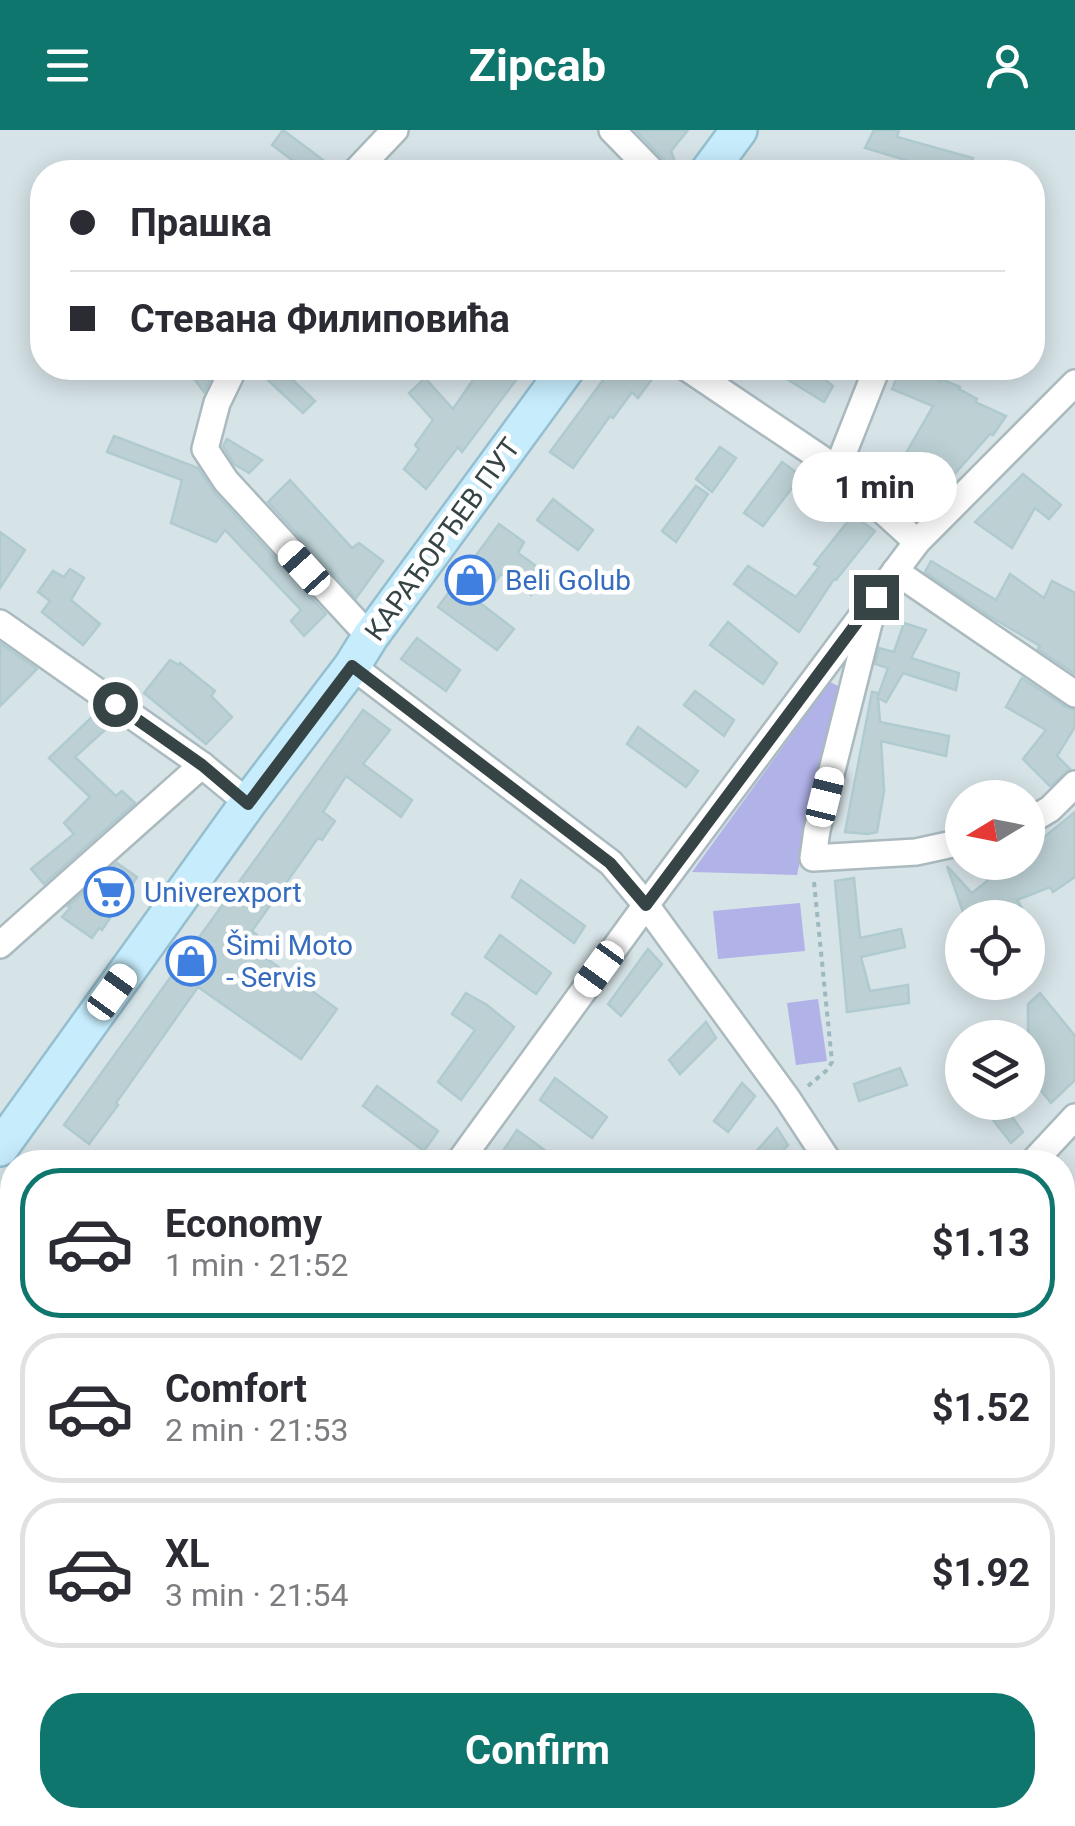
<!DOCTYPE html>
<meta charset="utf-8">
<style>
body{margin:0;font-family:Roboto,sans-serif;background:#f2f2f3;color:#2b2b33;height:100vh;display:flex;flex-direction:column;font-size:38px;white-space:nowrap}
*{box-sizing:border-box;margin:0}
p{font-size:32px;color:#7c7c81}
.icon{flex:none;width:55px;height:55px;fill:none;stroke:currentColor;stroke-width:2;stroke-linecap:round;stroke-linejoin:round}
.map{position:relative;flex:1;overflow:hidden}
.panel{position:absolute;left:0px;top:1020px;width:1075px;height:678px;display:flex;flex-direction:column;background:#fff;border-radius:40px 40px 0 0;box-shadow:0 5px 25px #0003}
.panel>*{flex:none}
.banner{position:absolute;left:30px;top:30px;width:1015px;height:220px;border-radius:40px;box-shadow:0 5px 25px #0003;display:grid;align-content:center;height:220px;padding:0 40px;background:#fff}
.needle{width:65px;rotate:260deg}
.fabs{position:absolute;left:945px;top:650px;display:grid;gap:20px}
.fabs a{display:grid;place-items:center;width:100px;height:100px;border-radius:50%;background:#fff;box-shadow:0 5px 25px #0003;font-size:50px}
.end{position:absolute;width:45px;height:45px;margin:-22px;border:12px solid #364446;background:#fff;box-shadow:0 0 0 5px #fff}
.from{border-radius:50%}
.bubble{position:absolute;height:70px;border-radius:35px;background:#fff;box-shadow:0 5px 25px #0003;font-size:32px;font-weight:700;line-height:70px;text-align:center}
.car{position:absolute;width:30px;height:60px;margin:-30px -15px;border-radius:12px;box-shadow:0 0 8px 2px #0007;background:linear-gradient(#fff 24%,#345 0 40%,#fff 0 76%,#345 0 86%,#fff 0)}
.banner b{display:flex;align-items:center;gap:35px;height:95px;font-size:38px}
.banner b+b{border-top:2px solid #e1e1e2}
.banner i{width:25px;height:25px;background:#2b2b33}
ul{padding:18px 0 0;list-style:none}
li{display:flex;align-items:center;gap:30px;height:150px;margin:0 20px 15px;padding:0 20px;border:5px solid #e1e1e2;border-radius:40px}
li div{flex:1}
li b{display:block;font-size:38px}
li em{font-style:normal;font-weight:700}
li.active{border-color:#0f766e}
li>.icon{width:90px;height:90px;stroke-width:1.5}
.button{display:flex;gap:20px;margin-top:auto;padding:20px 40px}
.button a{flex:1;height:115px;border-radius:40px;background:#0f766e;color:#fff;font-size:40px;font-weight:700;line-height:115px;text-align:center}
header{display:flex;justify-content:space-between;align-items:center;height:130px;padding:0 40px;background:#0f766e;color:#fff;font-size:45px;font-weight:700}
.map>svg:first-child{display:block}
</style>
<header><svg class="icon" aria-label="menu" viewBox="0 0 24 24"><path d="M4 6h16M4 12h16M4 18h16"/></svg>Zipcab<svg class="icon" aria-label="person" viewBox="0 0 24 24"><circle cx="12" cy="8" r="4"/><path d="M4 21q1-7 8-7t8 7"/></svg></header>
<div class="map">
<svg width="1075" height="1696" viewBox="0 0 1075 1696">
<rect width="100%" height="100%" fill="#e7f0f3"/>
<path fill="#d6e3e7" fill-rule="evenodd" d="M0 0H1075V1696H0ZM42 42H1032V238H42ZM962 668H1028V732H962ZM962 788H1028V852H962ZM962 908H1028V972H962ZM12 1032H1062V1685H12Z"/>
<g fill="#b1b2e7">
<path d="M830 552 840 557 797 745 692 742Z"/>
<path d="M800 773 805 821 718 829 713 781Z"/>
<path d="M818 869 827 931 796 935 787 873Z"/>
</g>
<g fill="#bdd1d5" stroke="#b0cbcf" stroke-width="2.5">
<path d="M283 0 339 42H308L272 15Z"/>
<path d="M635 0H688L671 21 677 37 669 38 665 31Z"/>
<path d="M874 0H899L897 7 973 28 968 42H946L865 18Z"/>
<path d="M186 238H216L204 262Z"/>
<path d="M255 238H280L315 271 303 283Z"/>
<path d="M467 238H525L462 322 458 317 426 359 404 339 419 319 415 315 433 290 409 263 425 248 453 279 475 247Z"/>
<path d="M612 238H660L638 268 632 262 613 288 610 286 573 338 550 322Z"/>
<path d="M769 238H830L824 249 833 256 824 272Z"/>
<path d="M901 238H910L940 252 941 249 960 257 959 259 977 269 975 272 1006 286 993 305 990 304 935 366 897 339 933 276 892 259Z"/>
<path d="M114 306 198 338 214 362 326 484 304 506 291 491 301 480 225 400 216 412 171 393 182 350 107 322Z"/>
<path d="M227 309 262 330 249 343 234 334 223 316Z"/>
<path d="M720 317 736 328 712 362 696 349Z"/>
<path d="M782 332 801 346 763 396 744 383Z"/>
<path d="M1023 344 1061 375 1049 389 1035 378 1012 418 975 392Z"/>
<path d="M290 350 352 418 359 413 383 431 356 468 268 372Z"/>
<path d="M696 356 708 364 676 412 662 401Z"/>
<path d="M553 369 593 400 578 420 537 390Z"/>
<path d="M853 385 875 401 836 450 834 449 799 502 734 454 748 436 796 467 819 437 814 434Z"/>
<path d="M499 394 524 412 518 423 546 443 531 465 501 444 480 473 514 499 497 520 438 477Z"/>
<path d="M0 402 25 420 0 458Z"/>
<path d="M931 431 996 470 1010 444 1044 468 1052 451 1075 463V544L1038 519 1040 516 991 487 925 442Z"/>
<path d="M70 439 84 448 71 470 100 494 83 515 42 482 50 471 38 462 53 441 64 447Z"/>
<path d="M728 492 777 533 763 554 710 515Z"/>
<path d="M904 493 926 500 911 528 959 543 956 560 903 543 886 572 878 568 880 592 949 606 946 626 881 611 884 661 877 702 868 704 845 702 872 562 878 563V566L888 538 875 534 879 518 894 522Z"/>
<path d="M417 508 460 540 446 561 401 529Z"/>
<path d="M0 513 37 539 0 576Z"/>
<path d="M170 530 179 535 180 533 215 561 211 566 232 587 206 614 144 563Z"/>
<path d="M1022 548 1066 577 1075 580V597L1057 626 1070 639 1050 656 1023 629 1046 600 1006 577Z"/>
<path d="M695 561 734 590 724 606 684 575Z"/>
<path d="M363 580 390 600 363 634 412 670 401 687 346 646 323 682 335 691 322 710 318 708 252 801 267 813 259 823 337 879 301 929 198 857 116 973 118 975 89 1014 64 995Z"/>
<path d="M94 585 107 598 75 627 116 666 122 661 135 673 44 754 31 739 74 704 64 693 90 667 49 628Z"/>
<path d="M638 597 698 641 686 657 627 614Z"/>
<path d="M1075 682V747L1053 762 1050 757 1017 770 1028 788H965L947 736 972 763 1011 732H1028V720Z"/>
<path d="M117 733 137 747 102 800 99 798 92 808 62 787 71 777 68 776Z"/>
<path d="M854 748 860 808 901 799 905 817 861 827 870 861 908 855 909 873 847 882 835 751Z"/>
<path d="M521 750 585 796 574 813 512 767Z"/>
<path d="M500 805 551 843 536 864 485 827Z"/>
<path d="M648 819 662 834 621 886 608 874Z"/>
<path d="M466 863 487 875 514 897 461 970 438 952 475 900 452 884Z"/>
<path d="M1040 863 1075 906V950L1051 973 1028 945V874Z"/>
<path d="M706 892 716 908 680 944 669 930Z"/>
<path d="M900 938 907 955 859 971 854 954Z"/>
<path d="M555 948 607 987 592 1008 540 970Z"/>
<path d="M742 953 755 966 728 1002 714 991Z"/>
<path d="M377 956 438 1001 424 1021 363 976Z"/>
<path d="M979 972H1001L1023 1002 1011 1013Z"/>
<path d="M777 998 788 1015 772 1032H747Z"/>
<path d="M517 1000 561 1032H518L503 1021Z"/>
</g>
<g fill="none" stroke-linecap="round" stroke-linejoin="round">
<g stroke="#aababf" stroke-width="18">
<g id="service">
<path d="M0 1362 12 1371"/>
<path d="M0 1403 12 1383"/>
<path d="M0 1457 12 1466"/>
</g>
</g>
<g stroke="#aababf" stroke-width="30">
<g id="minor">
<path d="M612 0 653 42"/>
<path d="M355 42 395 0"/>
<path d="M234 238 217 273 205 319 226 351 370 507"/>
<path d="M687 238 837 339 917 412"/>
<path d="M837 339 877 238"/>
<path d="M895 441 1075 564"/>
<path d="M872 481 817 700 813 728 916 722 962 712"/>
<path d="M0 493 202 635 248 673"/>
<path d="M352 536 611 733 646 775 787 968 829 1032"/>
<path d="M1028 692 1050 679 1075 654"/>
<path d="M0 815 202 635"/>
<path d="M459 1032 646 775 917 412 1075 253"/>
<path d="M1033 1032 1075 987"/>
<path d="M1062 1376 1075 1366"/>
<path d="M0 1656 12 1640"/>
<path d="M288 1685 301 1696"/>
<path d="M447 1696 457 1685"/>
</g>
</g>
<g stroke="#aababf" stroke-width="35">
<g id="tertiary">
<path d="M0 1186 12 1194"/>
<path d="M751 1685 777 1696"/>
</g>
</g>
<g stroke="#95bfcf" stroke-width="40">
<g id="secondary">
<path d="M708 42 739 0"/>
<path d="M0 1018 248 673 352 536 370 507 567 238"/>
</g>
</g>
<path stroke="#9cb9c0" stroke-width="4" stroke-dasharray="5 5" stroke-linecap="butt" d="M808 956 826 941 832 932 814 752"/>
<use href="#service" stroke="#fff" stroke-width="12"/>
<use href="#minor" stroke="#fff" stroke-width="25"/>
<use href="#tertiary" stroke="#fff" stroke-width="30"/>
<use href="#secondary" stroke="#c7edfd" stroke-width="35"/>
</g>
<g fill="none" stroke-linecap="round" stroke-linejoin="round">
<path stroke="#364446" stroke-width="12" d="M115 574 202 635 248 674 352 536 610 733 646 775 876 467"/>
</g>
<defs>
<g id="shop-ring" transform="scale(2.5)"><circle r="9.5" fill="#fff" stroke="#3f7fe0" stroke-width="1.5"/><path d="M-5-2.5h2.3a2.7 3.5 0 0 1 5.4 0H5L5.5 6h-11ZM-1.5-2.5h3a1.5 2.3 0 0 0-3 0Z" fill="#3f7fe0"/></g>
<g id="supermarket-ring" transform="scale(2.5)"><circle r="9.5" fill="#fff" stroke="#3f7fe0" stroke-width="1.5"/><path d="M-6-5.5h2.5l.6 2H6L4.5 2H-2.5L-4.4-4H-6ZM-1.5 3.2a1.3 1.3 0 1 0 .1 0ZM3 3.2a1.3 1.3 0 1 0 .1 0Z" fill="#3f7fe0"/></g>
</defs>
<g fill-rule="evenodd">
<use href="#shop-ring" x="470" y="450"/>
<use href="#supermarket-ring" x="109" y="762"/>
<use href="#shop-ring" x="191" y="831"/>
</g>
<g text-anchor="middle" stroke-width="9" stroke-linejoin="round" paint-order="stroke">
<g font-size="28" fill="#364446" stroke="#fff">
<text transform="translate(442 409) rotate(-54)" y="10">КАРАЂОРЂЕВ ПУТ</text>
</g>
<g font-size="28" fill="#366cbe" stroke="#fff" text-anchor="start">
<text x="505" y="460">Beli Golub</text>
<text x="144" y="772">Univerexport</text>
<text x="226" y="825">Šimi Moto<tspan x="226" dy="32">- Servis</tspan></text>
</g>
</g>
</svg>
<div class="fabs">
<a><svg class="needle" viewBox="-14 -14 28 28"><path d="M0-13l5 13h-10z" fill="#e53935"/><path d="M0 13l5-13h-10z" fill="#7c7c81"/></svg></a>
<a><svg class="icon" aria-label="locate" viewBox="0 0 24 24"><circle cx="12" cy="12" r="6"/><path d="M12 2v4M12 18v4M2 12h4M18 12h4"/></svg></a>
<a><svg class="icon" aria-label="layers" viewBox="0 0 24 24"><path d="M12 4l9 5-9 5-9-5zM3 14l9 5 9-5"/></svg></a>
</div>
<i class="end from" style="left:115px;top:574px"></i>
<i class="end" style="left:876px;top:467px"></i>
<div class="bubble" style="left:792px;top:322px;width:165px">1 min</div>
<i class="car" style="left:304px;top:438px;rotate:318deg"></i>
<i class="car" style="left:825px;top:667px;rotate:14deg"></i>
<i class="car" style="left:599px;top:839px;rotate:216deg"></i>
<i class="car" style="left:112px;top:862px;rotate:36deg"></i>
<div class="banner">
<b><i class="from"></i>Прашка</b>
<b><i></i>Стевана Филиповића</b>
</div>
<section class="panel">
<ul>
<li class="active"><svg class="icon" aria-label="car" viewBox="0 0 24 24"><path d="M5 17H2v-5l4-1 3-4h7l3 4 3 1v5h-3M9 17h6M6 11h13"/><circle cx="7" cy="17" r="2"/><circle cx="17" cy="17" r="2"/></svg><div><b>Economy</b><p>1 min · 21:52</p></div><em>$1.13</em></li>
<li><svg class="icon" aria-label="car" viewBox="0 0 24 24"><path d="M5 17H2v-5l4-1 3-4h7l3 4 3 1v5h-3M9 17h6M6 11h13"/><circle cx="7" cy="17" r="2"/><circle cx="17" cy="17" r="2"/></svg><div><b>Comfort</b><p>2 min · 21:53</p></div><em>$1.52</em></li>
<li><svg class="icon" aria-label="car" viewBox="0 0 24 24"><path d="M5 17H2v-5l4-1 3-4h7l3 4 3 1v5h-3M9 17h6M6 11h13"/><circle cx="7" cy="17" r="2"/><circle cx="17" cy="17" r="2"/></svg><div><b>XL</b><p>3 min · 21:54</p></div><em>$1.92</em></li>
</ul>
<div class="button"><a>Confirm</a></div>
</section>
</div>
